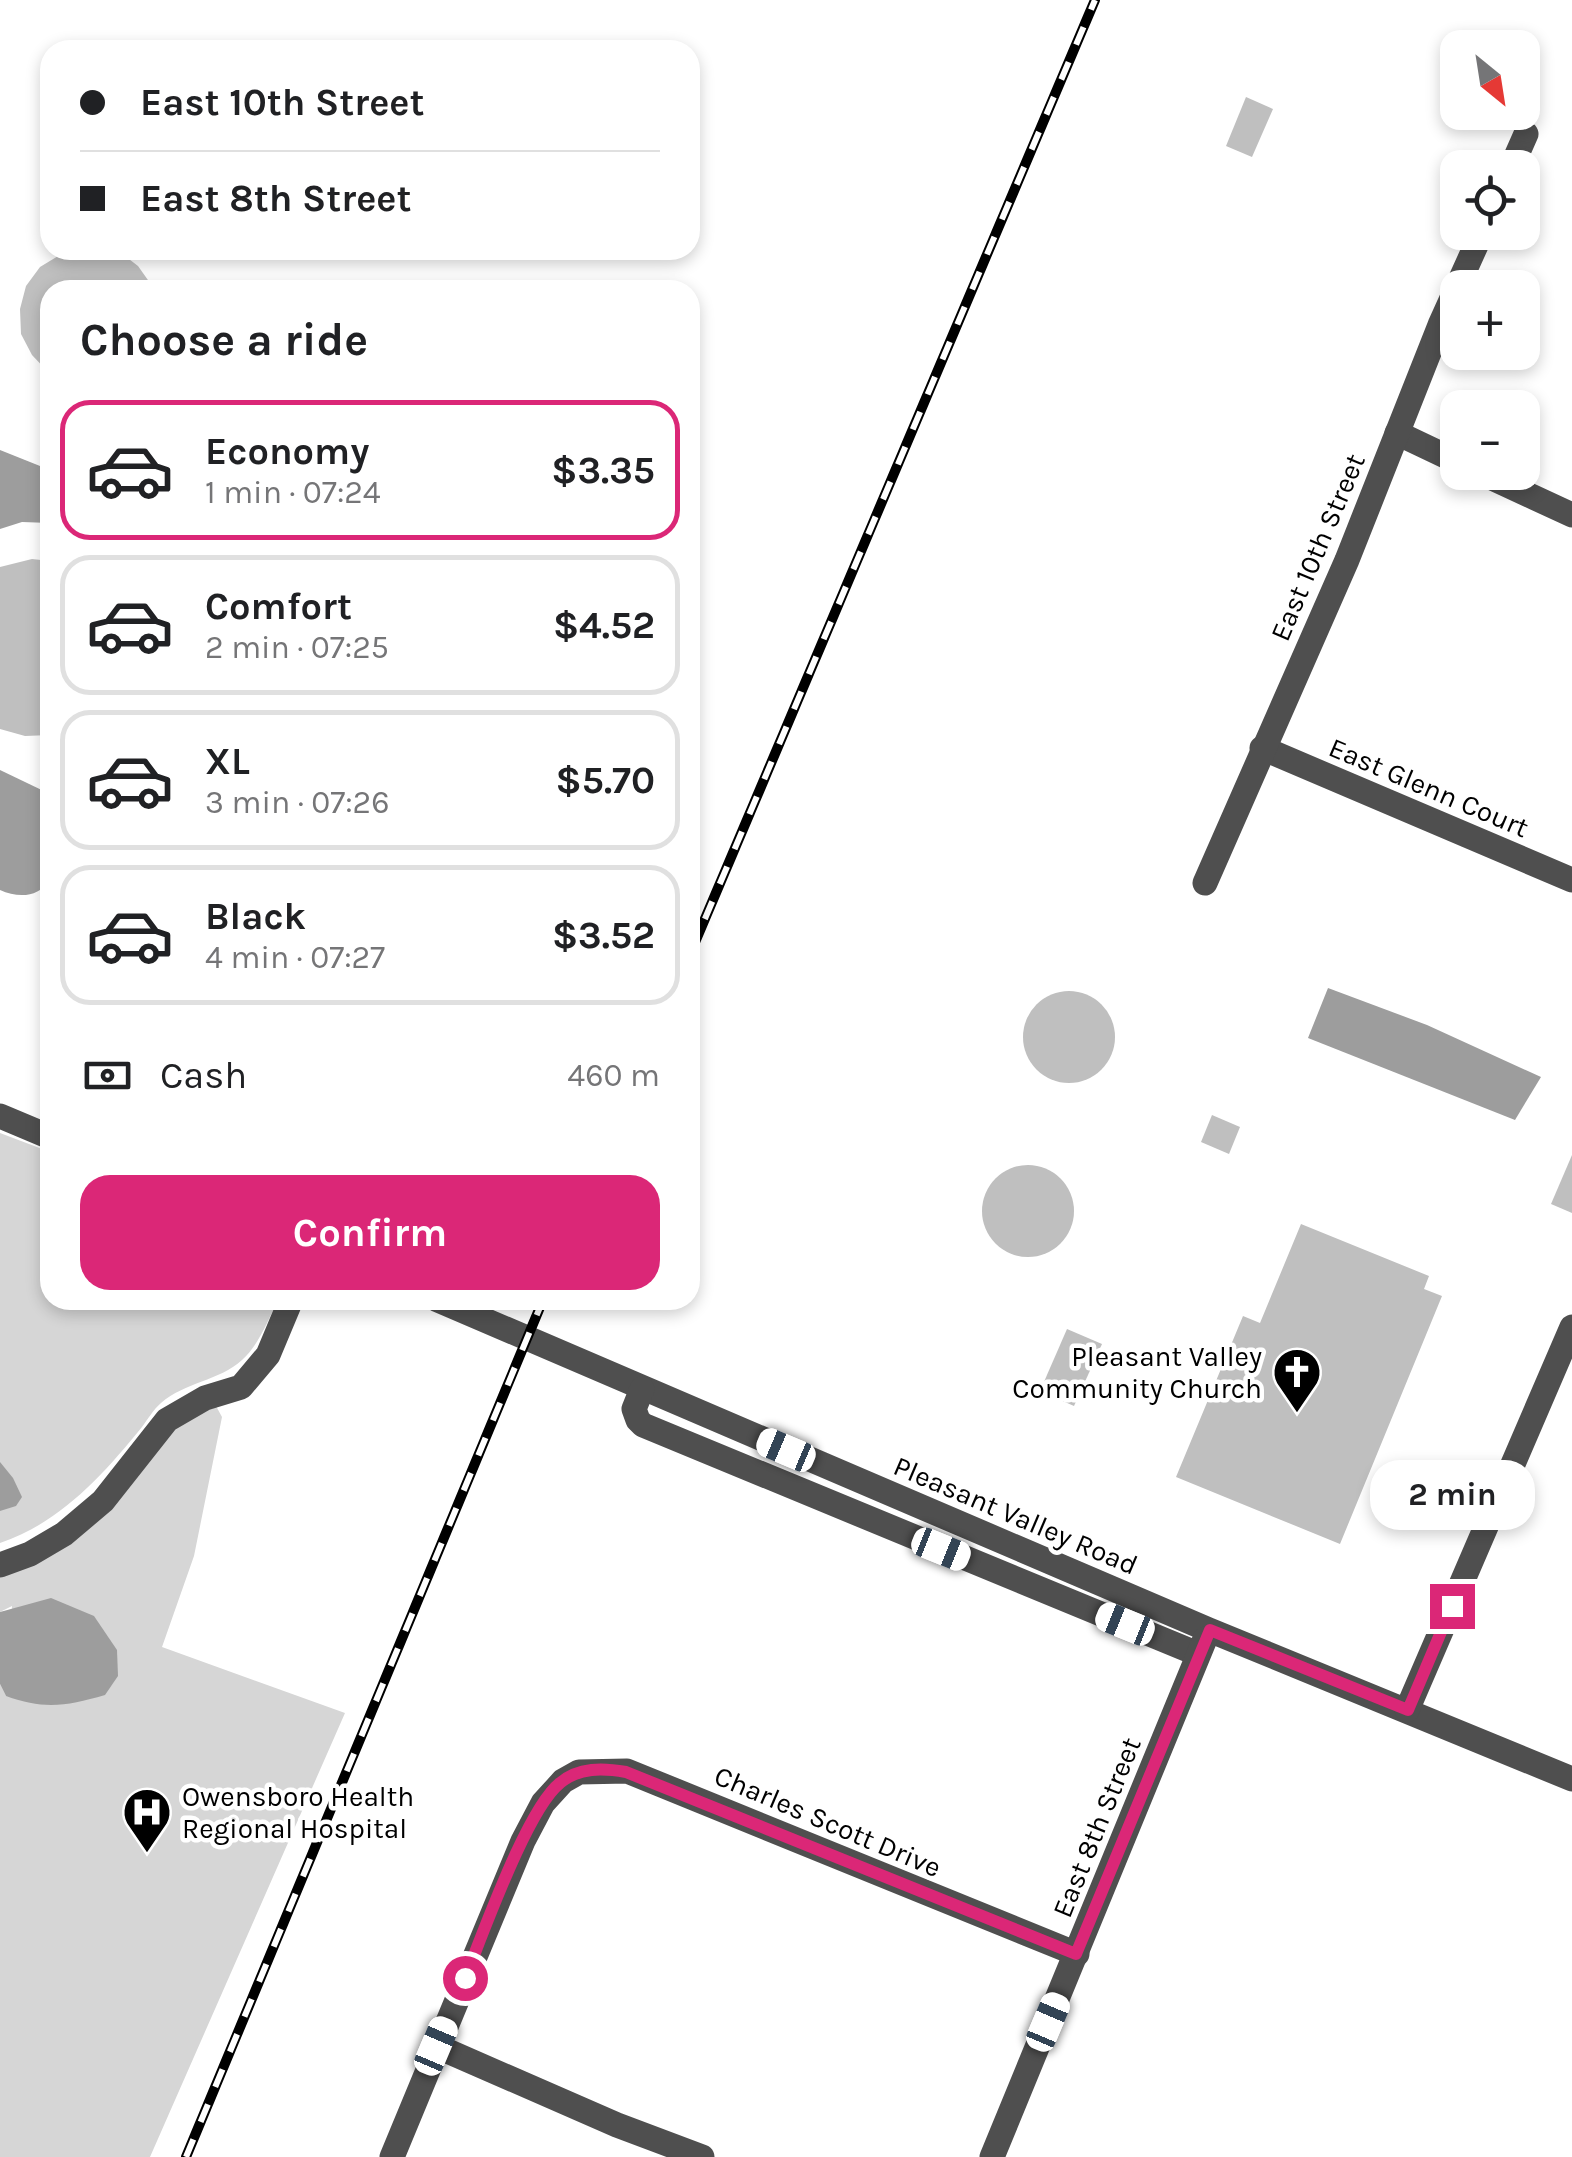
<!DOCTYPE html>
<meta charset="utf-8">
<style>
body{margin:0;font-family:Karla,sans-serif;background:#f2f2f2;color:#202124;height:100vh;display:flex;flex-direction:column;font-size:38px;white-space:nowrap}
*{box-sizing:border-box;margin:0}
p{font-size:32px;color:#757577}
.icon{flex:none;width:55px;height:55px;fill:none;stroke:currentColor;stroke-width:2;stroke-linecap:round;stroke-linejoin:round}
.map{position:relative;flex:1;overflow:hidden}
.details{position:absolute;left:40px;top:280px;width:660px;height:1030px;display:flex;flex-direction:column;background:#fff;border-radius:30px;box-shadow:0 5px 15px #0003}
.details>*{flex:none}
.top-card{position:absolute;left:40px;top:40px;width:660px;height:220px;border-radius:30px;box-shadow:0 5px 15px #0003;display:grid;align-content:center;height:220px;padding:0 40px;background:#fff}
.needle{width:65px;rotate:150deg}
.buttons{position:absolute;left:1440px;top:30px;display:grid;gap:20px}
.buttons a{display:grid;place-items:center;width:100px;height:100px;border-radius:20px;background:#fff;box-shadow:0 5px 15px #0003;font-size:50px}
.end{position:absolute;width:45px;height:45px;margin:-22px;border:12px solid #db2777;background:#fff;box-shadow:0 0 0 5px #fff}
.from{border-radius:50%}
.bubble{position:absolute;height:70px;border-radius:30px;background:#fff;box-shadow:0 5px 15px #0003;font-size:32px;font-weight:700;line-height:70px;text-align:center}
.car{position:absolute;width:30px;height:60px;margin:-30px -15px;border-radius:12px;box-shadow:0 0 8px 2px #0007;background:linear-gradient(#fff 24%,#345 0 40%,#fff 0 76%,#345 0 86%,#fff 0)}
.top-card b{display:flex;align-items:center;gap:35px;height:95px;font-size:38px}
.top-card b+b{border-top:2px solid #e0e0e0}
.top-card i{width:25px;height:25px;background:#202124}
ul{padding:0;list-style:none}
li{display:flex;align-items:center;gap:30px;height:140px;margin:0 20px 15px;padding:0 20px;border:5px solid #e0e0e0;border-radius:30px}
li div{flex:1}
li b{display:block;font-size:38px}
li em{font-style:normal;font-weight:700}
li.on{border-color:#db2777}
li>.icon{width:90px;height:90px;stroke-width:1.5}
h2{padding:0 40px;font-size:45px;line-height:120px}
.pay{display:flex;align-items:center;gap:25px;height:110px;padding:0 40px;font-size:38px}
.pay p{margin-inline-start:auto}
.action{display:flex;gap:20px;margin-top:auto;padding:20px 40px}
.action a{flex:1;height:115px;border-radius:30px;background:#db2777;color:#fff;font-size:40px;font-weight:700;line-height:115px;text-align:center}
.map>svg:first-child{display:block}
</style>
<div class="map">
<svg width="1572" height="2157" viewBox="0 0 1572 2157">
<rect width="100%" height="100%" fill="#fff"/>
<g fill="#d6d6d6">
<path d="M0 1133 50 1152V1300H278C268 1320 259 1345 242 1360 219 1381 185 1382 161 1403 153 1410 148 1419 142 1427 103 1475 60 1523 0 1543Z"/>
<path d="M216 1406 222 1417 194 1556 162 1647 345 1713 150 2157H0V1684L6 1696 12 1606 0 1612V1576L177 1423Z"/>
</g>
<g fill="#9d9d9d">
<path d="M0 450 50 470V523L22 522 0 529Z"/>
<path d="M0 770 50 794V880C38 898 18 898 0 890Z"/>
<path d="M1328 988 1427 1025 1541 1077 1515 1120 1308 1038Z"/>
<path d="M0 1462 13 1478 22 1497 16 1506 0 1511Z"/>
<path d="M51 1598 94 1616 117 1650 118 1676 105 1695C67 1706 44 1710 6 1696L0 1684V1612Z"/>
</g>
<g fill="#bfbfbf">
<path d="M1246 97 1273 109 1252 157 1226 146Z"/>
<path d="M68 250H110L121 253 138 266 155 290H50V374L32 355 21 334 20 309 26 286 40 267Z"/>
<path d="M32 559 50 561V735L25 736 0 729V567Z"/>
<circle cx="1069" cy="1037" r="46"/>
<path d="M1212 1115 1240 1127 1229 1154 1201 1142Z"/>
<path d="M1572 1155V1213L1551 1204Z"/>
<circle cx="1028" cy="1211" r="46"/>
<path d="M1301 1224 1429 1276 1424 1289 1442 1296 1340 1544 1176 1477 1243 1316 1260 1323Z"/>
<path d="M1067 1329 1102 1344 1074 1406 1040 1391Z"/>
</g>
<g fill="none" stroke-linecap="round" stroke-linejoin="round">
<g stroke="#4f4f4f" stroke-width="25">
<path d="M1511 168 1526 134"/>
<path d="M1397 433 1458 462"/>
<path d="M1479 472 1572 515"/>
<path d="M1262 748 1572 880"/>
<path d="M1205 883 1347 560 1440 325 1482 232"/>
<path d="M0 1116 50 1137"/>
<path d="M438 1300 1209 1630 1572 1779"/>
<path d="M642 1389 634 1409 638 1420 643 1425 1198 1654"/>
<path d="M0 1565 30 1554 64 1534 103 1501 167 1420 205 1398 241 1387 268 1355 291 1300"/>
<path d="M1407 1710 1572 1327"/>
<path d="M436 2046 617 2125 702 2157"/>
<path d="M392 2157 523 1841 543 1803 563 1781 579 1772 627 1771 1077 1954"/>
<path d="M992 2157 1205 1639"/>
</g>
<g stroke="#000" stroke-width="10">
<g id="rail">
<path d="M690 954 1095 0"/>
<path d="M186 2157 543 1300"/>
</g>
</g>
<use href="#rail" stroke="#fff" stroke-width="6" stroke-dasharray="19" stroke-linecap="butt"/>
</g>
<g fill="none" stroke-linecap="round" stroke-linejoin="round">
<path stroke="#db2777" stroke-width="12" d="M465 1978C483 1934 527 1809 560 1783 579 1767 603 1768 626 1772L1076 1954 1210 1630 1408 1710 1452 1606"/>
</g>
<defs>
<g id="church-pin" transform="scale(2.5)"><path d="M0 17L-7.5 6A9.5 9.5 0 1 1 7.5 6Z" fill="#000" stroke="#fff"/><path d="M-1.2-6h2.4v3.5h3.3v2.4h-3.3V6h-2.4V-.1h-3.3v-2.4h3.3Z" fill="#fff"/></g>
<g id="hospital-pin" transform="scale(2.5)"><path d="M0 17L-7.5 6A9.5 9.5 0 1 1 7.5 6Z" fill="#000" stroke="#fff"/><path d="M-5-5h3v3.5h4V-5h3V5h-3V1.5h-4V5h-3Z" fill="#fff"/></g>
</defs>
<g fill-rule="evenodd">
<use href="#church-pin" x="1297" y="1372"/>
<use href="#hospital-pin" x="147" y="1812"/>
</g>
<g text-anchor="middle" stroke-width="9" stroke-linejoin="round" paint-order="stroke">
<g font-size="28" fill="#000" stroke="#fff">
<text transform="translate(1317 547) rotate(-67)" y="10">East 10th Street</text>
<text transform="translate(1429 787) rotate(23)" y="10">East Glenn Court</text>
<text transform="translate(1016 1515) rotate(23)" y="10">Pleasant Valley Road</text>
<text transform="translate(828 1821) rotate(23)" y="10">Charles Scott Drive</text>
<text transform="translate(1096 1827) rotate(-68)" y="10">East 8th Street</text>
</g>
<g font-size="28" fill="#000" stroke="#fff" text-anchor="end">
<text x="1262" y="1366">Pleasant Valley<tspan x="1262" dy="32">Community Church</tspan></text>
<text x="182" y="1806" text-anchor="start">Owensboro Health<tspan x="182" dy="32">Regional Hospital</tspan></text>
</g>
</g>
</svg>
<div class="buttons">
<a><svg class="needle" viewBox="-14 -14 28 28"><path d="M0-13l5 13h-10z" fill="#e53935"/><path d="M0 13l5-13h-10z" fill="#757577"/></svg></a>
<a><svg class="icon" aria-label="locate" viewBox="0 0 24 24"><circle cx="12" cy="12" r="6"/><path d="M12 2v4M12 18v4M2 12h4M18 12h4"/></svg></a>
<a>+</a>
<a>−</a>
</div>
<i class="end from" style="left:465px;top:1978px"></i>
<i class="end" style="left:1452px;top:1606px"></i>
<div class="bubble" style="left:1370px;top:1460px;width:165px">2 min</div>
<i class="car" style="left:786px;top:1450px;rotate:293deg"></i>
<i class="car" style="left:941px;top:1549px;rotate:112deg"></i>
<i class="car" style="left:1125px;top:1624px;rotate:292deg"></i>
<i class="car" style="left:1048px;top:2022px;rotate:23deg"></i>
<i class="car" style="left:436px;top:2046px;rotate:23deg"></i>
<div class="top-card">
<b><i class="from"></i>East 10th Street</b>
<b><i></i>East 8th Street</b>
</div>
<section class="details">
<h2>Choose a ride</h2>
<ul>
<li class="on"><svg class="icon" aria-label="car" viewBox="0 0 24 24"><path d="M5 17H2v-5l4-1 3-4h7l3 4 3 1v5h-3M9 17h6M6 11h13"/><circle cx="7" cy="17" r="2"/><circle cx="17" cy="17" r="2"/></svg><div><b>Economy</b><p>1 min · 07:24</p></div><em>$3.35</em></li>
<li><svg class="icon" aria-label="car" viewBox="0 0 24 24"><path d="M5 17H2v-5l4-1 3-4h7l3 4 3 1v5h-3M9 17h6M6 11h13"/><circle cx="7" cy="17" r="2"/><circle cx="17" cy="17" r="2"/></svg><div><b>Comfort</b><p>2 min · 07:25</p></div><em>$4.52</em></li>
<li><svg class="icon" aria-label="car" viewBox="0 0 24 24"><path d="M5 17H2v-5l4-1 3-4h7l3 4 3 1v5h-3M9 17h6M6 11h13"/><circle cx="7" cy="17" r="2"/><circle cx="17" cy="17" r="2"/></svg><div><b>XL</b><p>3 min · 07:26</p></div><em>$5.70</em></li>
<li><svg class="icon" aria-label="car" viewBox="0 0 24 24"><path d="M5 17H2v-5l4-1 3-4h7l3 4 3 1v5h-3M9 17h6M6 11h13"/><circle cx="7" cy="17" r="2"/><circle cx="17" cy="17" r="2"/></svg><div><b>Black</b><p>4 min · 07:27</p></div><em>$3.52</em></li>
</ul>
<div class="pay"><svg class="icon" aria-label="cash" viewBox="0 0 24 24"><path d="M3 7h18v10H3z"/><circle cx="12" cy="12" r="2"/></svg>Cash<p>460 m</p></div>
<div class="action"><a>Confirm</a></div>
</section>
</div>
